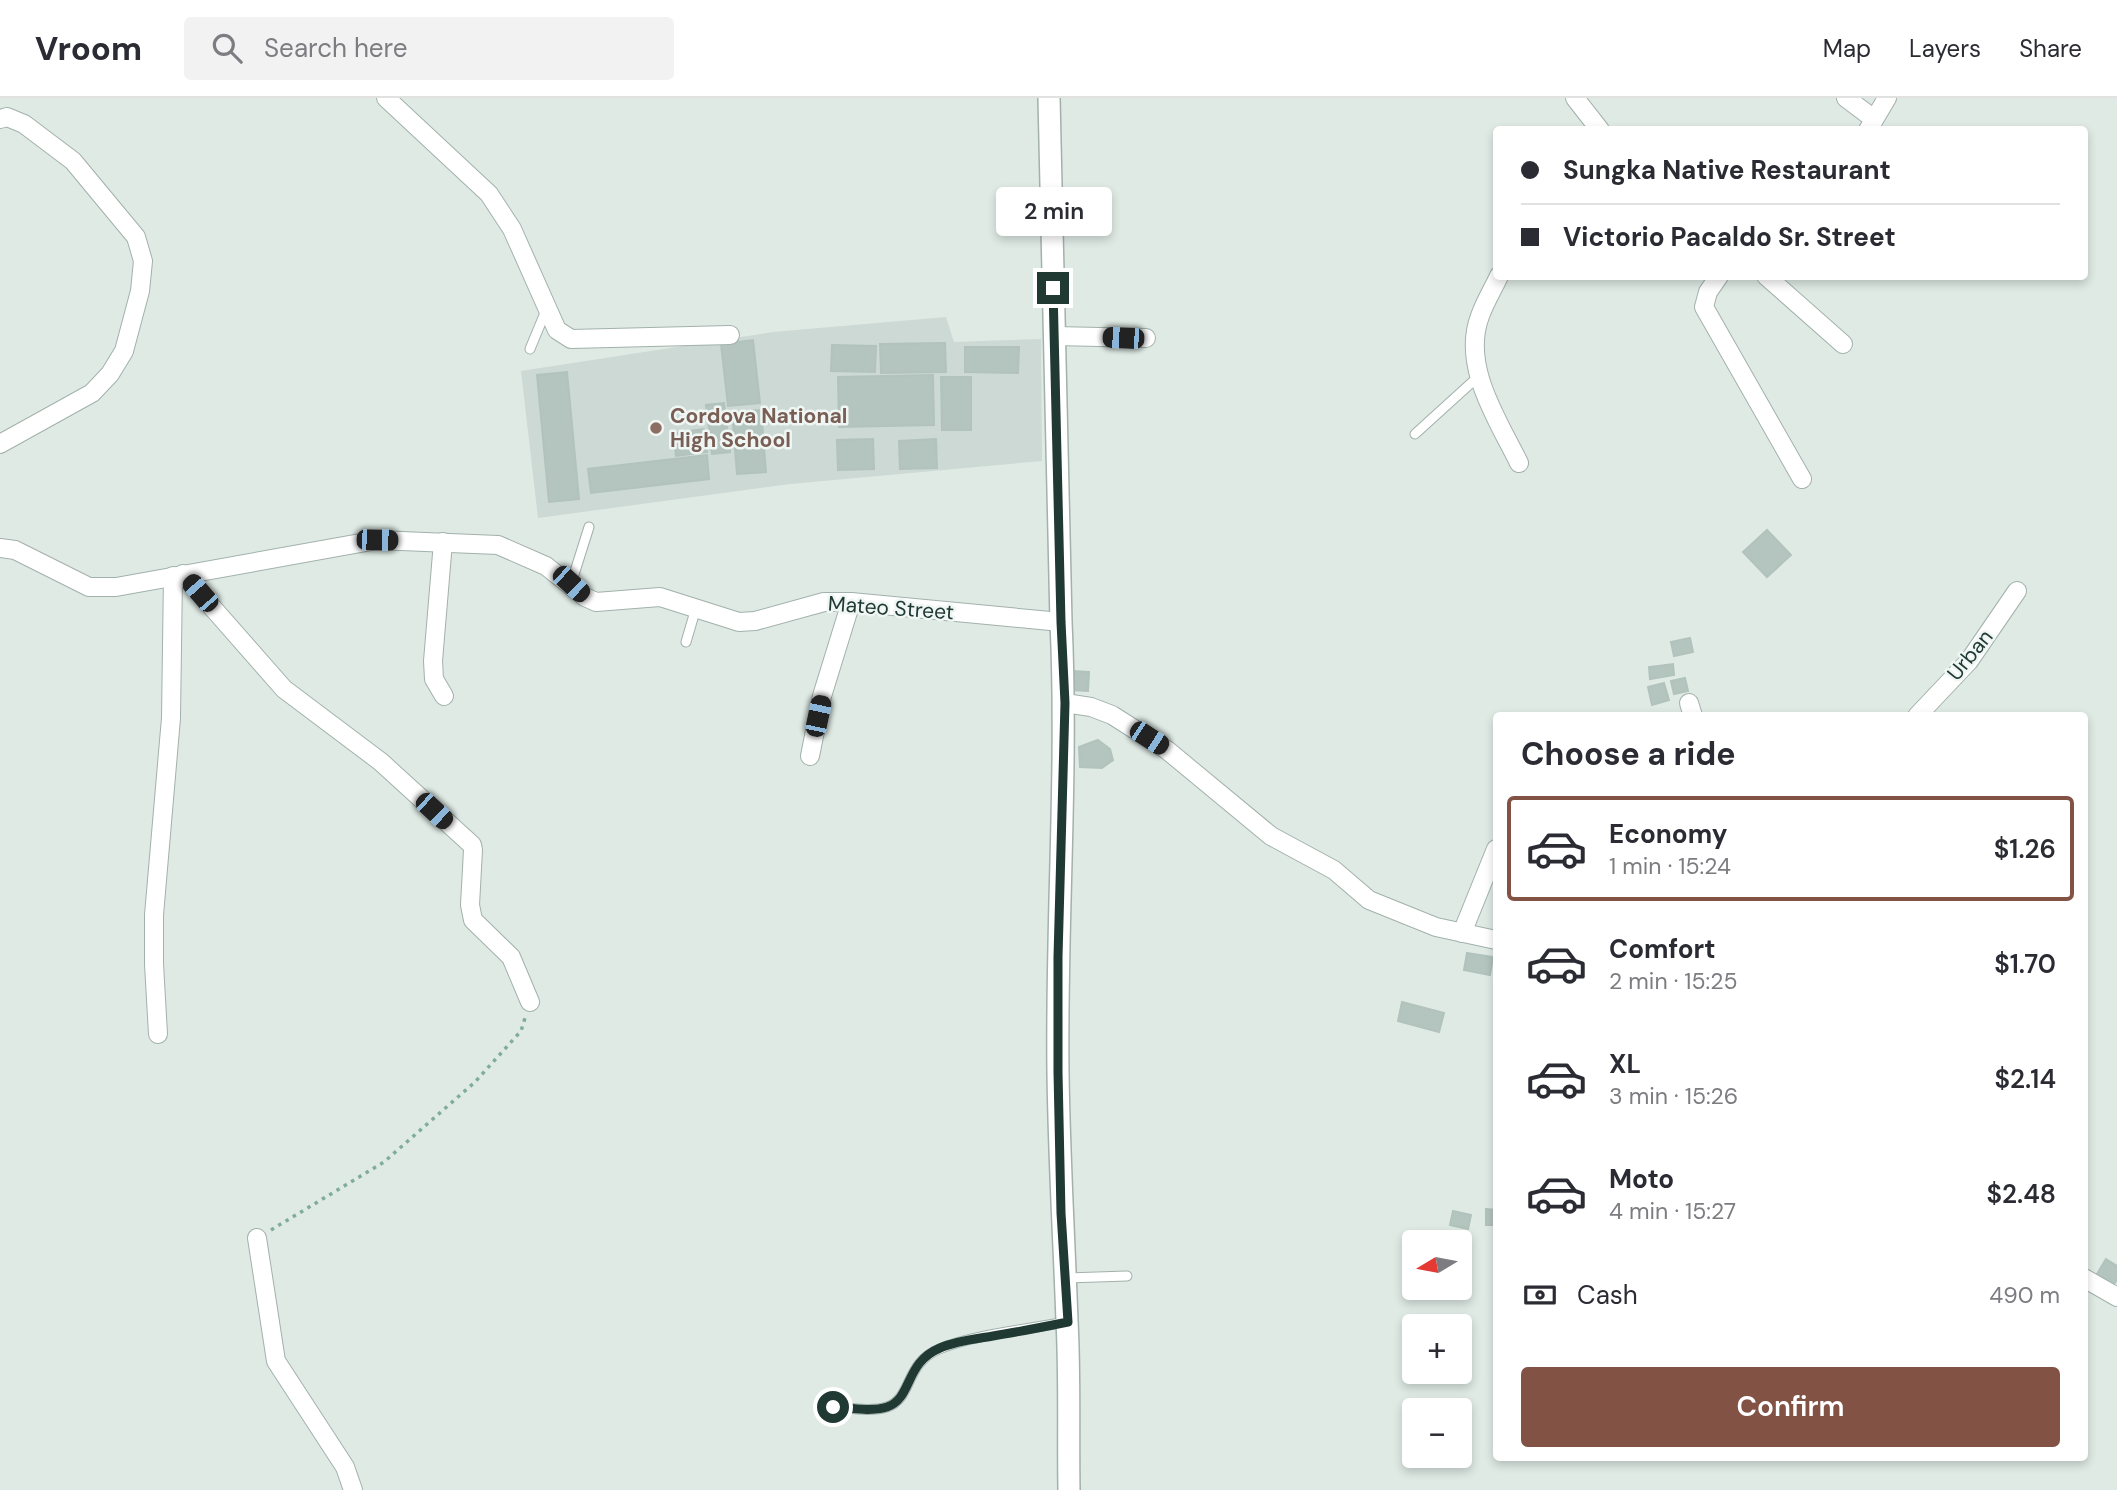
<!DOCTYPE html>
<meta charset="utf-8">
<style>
body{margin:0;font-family:"DM Sans",sans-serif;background:#f2f2f3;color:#2b2b33;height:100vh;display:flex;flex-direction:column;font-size:26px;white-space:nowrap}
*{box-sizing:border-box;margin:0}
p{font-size:23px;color:#7c7c81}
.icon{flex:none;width:38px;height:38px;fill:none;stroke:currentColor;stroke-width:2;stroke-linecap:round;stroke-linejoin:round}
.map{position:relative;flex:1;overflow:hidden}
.sheet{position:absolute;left:1493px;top:614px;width:595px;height:749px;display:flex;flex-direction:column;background:#fff;border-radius:7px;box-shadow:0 4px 10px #0003}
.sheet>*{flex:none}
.top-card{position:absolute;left:1493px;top:28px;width:595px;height:154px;border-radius:7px;box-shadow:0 4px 10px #0003;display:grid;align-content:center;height:154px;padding:0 28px;background:#fff}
.needle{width:46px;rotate:260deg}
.buttons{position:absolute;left:1402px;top:1132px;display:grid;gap:14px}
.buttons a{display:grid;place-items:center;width:70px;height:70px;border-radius:7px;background:#fff;box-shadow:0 4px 10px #0003;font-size:35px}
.end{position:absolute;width:32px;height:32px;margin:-16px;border:9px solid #203933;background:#fff;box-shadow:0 0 0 4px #fff}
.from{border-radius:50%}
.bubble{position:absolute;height:49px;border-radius:7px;background:#fff;box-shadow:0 4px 10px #0003;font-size:23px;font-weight:600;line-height:49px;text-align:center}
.car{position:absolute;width:21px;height:42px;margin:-21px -10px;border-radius:9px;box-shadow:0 0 5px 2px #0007;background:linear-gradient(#222 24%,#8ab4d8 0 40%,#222 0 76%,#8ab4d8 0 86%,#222 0)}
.top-card b{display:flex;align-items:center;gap:24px;height:66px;font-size:26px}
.top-card b+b{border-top:2px solid #e1e1e2}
.top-card i{width:18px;height:18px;background:#2b2b33}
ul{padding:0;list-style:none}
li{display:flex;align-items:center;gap:21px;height:105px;margin:0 14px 10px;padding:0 14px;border:4px solid transparent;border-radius:7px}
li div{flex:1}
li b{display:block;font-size:26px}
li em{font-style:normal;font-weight:600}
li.active{border-color:#825244}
li>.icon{width:63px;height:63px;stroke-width:1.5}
h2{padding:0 28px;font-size:32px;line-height:84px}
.pay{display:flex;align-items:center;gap:18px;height:77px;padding:0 28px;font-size:26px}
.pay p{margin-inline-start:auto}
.button{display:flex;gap:14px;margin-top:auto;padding:14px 28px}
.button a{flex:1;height:80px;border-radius:7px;background:#825244;color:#fff;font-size:28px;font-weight:600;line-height:80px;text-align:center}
header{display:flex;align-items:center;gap:42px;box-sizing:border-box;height:98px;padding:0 35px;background:#fff;border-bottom:2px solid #e1e1e2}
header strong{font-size:33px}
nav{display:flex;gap:38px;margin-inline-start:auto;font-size:24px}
.search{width:490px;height:63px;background:#f2f2f3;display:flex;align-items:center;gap:18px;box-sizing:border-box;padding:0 24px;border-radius:7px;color:#7c7c81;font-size:26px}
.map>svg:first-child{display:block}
</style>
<header>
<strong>Vroom</strong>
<div class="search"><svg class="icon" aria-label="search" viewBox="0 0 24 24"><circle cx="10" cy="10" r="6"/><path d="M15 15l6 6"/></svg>Search here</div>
<nav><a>Map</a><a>Layers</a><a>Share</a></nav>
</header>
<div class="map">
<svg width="2117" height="1392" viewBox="0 0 2117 1392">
<rect width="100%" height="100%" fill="#dfeae5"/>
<path fill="#cdd9d4" d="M946 219 954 244 1041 241 1042 363 790 386 538 420 521 273 773 234Z"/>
<g fill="#b4c4be" stroke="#b1c3bc" stroke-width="2">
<path d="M753 242 760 305 728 308 721 246Z"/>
<path d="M945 245 946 274 881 275 880 246Z"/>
<path d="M832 247 876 248 875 274 831 273Z"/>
<path d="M965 249H1019L1018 275 965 274Z"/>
<path d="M567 274 579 401 549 404 537 277Z"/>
<path d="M933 277 934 327 839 329 838 279Z"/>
<path d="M941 279H971V332H942Z"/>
<path d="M724 305 730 354 712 356 706 307Z"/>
<path d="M761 312 766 374 737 376 732 314Z"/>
<path d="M704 331 707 354 676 358 673 335Z"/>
<path d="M873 341 874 371 838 372 837 342Z"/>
<path d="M936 341 937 370 900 371 899 343Z"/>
<path d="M707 357 709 381 591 395 588 371Z"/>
<path d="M1767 432 1791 457 1767 479 1743 454Z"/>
<path d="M1690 540 1693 554 1674 558 1671 544Z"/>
<path d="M1673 566 1674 577 1650 581 1649 569Z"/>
<path d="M1072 573 1089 574 1088 593 1071 592Z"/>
<path d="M1685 580 1688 593 1674 596 1671 583Z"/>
<path d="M1664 585 1669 602 1652 607 1648 589Z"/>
<path d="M1098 642 1110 651 1113 662 1102 670 1080 669 1079 649Z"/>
<path d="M1467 855 1493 859 1490 877 1464 872Z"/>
<path d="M1402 904 1444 915 1439 934 1398 923Z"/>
<path d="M1486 1111 1496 1112V1127H1486Z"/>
<path d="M1453 1113 1471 1117 1468 1131 1450 1127Z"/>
<path d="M2106 1161 2117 1168V1182L2114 1186 2097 1176Z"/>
</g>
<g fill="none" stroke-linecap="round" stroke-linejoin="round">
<g stroke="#a2b1ac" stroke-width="11">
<g id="service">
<path d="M530 251 547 210"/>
<path d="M1415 336 1480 277"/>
<path d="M571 486 589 429"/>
<path d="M686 544 696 510"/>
<path d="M1067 1180 1127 1178"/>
<path d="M833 1309C850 1310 871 1314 887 1309 913 1300 904 1266 939 1251 972 1237 1029 1231 1066 1224"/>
</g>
</g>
<g stroke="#a2b1ac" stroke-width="20">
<g id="minor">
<path d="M386 0 489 96 512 131 557 232 571 241 730 237"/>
<path d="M1575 0 1600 32"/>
<path d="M1846 0 1874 21"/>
<path d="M0 21 7 19 24 26 73 63 136 139 143 163 140 193 124 253 110 276 92 295 0 346"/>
<path d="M1868 32 1887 0"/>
<path d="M1499 178C1493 191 1485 204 1480 218 1461 268 1498 322 1519 365"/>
<path d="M1719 178 1708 194 1704 209 1802 381"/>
<path d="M1766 178 1843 246"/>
<path d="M1054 238 1146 240"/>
<path d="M443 444 433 563 434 581 444 598"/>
<path d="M0 450 15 452 89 489H116L377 442 498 447 546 468 585 499 596 504 660 499 739 524 755 523 824 504H851L1061 524"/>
<path d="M183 476 284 591 381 664 472 747 473 752 470 807 473 822 511 859 530 904"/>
<path d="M1065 605 1091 609 1112 617 1167 652 1271 738 1334 772 1369 802 1436 829 1496 842"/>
<path d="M1689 605 1693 618"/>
<path d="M1917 618 1969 563 2017 493"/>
<path d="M810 658 822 598 851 504"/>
<path d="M1462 835 1496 751"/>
<path d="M158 936 154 866V817L171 620 173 478"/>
<path d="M257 1140 276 1263 345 1369 353 1392"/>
<path d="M2084 1180 2117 1199"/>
</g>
</g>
<g stroke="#a2b1ac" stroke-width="24">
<path id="tertiary" d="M1049 0 1061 524C1068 674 1056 824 1058 974 1059 1057 1064 1140 1067 1223 1070 1279 1068 1336 1069 1392"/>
</g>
<path stroke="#80aca0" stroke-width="3.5" stroke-dasharray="3.5 5" stroke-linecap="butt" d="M271 1132 384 1064 475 984 521 933 525 920"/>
<use href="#service" stroke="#fff" stroke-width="9"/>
<use href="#minor" stroke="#fff" stroke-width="18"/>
<use href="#tertiary" stroke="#fff" stroke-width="21"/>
</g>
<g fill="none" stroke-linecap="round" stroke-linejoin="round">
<path stroke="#203933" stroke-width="9" d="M833 1309C850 1310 871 1314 887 1309 913 1300 904 1265 940 1250 956 1243 975 1241 993 1238 1018 1234 1043 1229 1068 1224L1061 1115 1058 974V859L1065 605 1061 524 1053 190"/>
</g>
<circle fill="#8d6e63" stroke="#eff6f3" stroke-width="2.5" cx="656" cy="330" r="7"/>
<g text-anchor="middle" stroke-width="5" stroke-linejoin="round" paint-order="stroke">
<g font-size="21" font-weight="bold" fill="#785e54" stroke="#eff6f3" text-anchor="start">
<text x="670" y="325">Cordova National<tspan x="670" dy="24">High School</tspan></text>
</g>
<g font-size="21" fill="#203933" stroke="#eff6f3">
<text transform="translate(891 510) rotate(4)" y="7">Mateo Street</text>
<text transform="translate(1970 557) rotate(-51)" y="7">Urban</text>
</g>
</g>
</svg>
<div class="buttons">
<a><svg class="needle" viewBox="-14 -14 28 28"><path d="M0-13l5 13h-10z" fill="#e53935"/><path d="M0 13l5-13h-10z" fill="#7c7c81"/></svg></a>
<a>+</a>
<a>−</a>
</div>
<i class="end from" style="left:833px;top:1309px"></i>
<i class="end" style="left:1053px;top:190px"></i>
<div class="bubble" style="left:996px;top:89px;width:116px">2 min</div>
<i class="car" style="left:1123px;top:240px;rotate:272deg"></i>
<i class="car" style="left:377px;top:442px;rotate:91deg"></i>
<i class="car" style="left:571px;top:486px;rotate:133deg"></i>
<i class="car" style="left:200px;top:495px;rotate:319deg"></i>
<i class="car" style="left:818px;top:618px;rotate:12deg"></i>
<i class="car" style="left:1149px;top:640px;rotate:123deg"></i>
<i class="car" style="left:434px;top:713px;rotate:133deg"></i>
<div class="top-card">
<b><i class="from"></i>Sungka Native Restaurant</b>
<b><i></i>Victorio Pacaldo Sr. Street</b>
</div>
<section class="sheet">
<h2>Choose a ride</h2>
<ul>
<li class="active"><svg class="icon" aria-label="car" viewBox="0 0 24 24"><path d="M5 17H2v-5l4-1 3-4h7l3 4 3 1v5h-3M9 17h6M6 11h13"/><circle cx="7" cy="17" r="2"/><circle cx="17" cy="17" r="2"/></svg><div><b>Economy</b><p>1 min · 15:24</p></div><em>$1.26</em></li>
<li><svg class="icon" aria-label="car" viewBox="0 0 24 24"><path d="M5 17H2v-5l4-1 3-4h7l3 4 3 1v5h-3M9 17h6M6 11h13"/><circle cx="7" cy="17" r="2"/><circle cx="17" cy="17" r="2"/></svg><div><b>Comfort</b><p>2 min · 15:25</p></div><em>$1.70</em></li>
<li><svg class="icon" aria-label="car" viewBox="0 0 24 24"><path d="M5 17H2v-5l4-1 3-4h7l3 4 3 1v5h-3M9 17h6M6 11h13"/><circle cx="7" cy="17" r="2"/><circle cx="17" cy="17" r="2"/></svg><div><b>XL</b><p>3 min · 15:26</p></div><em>$2.14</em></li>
<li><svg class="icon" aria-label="car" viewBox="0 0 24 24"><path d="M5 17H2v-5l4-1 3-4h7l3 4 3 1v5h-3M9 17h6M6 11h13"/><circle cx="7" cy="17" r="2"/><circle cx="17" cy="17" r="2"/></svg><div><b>Moto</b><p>4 min · 15:27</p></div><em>$2.48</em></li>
</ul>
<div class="pay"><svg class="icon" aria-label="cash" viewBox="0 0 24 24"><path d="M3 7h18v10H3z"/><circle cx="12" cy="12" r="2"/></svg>Cash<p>490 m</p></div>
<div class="button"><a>Confirm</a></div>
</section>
</div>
